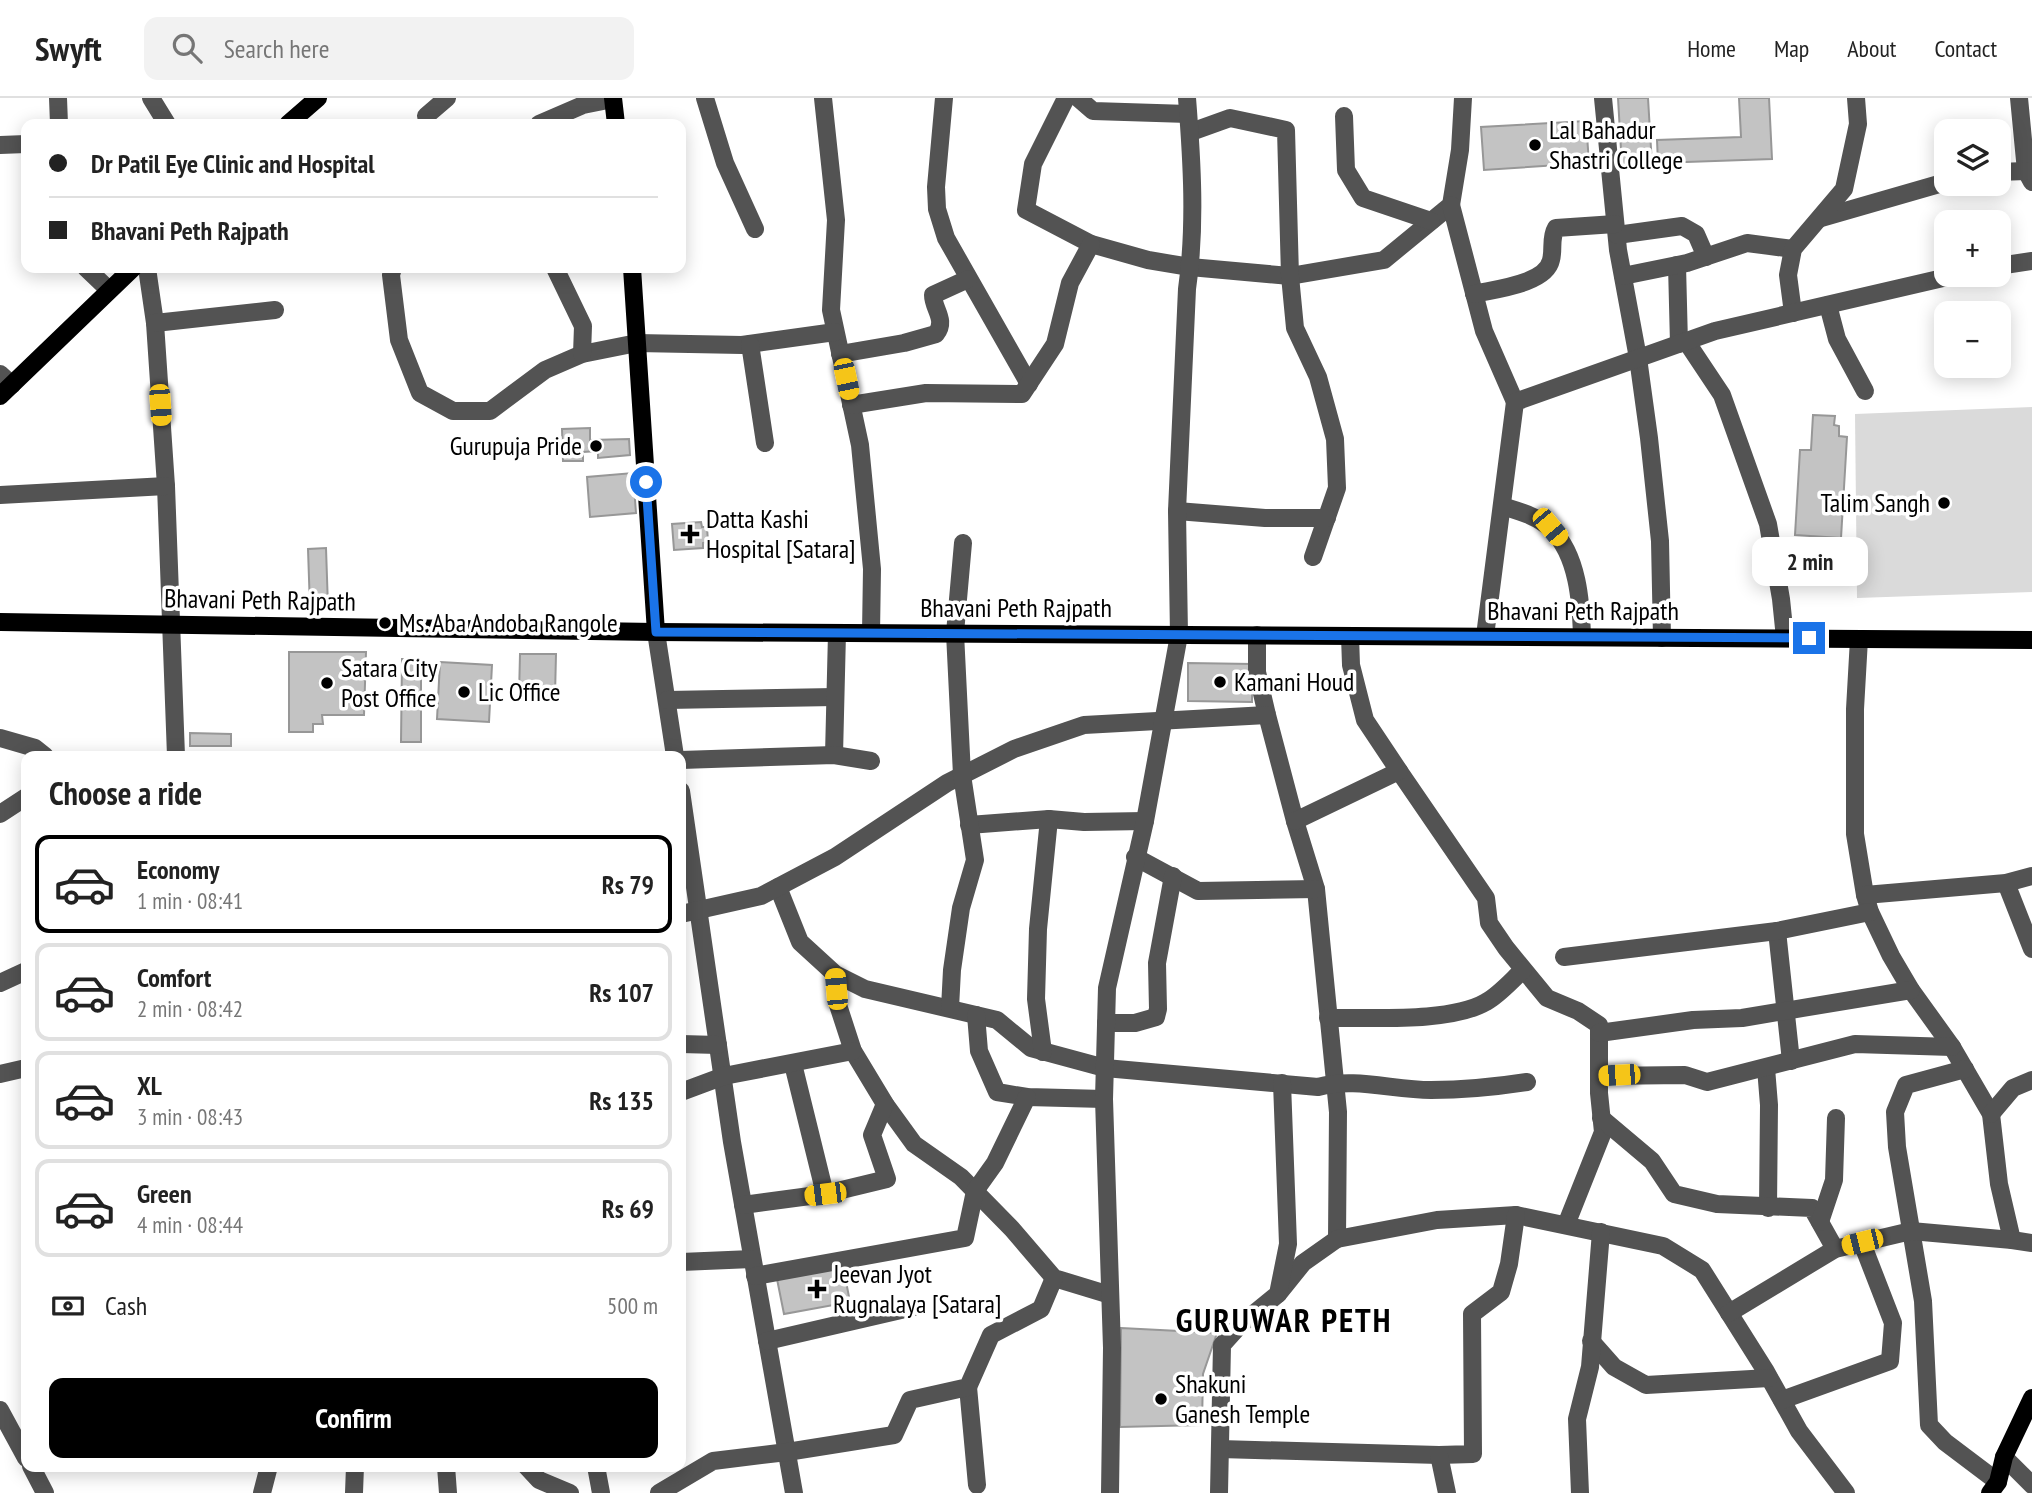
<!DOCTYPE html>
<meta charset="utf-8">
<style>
body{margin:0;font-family:"PT Sans Narrow",sans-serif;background:#f2f2f2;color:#222;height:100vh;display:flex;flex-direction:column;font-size:26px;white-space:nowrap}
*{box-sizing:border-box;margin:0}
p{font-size:23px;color:#767676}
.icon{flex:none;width:38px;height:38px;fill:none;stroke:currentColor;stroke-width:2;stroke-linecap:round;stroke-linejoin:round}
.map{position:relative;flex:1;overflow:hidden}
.drawer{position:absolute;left:21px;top:653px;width:665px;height:721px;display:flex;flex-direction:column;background:#fff;border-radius:14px;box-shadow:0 4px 18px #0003}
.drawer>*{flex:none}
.guide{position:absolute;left:21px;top:21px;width:665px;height:154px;border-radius:14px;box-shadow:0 4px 18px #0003;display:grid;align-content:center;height:154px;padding:0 28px;background:#fff}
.buttons{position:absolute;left:1934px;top:21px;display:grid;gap:14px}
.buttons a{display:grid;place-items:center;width:77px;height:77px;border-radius:14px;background:#fff;box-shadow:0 4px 18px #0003;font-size:35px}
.end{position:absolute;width:32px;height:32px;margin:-16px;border:9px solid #1a73e8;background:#fff;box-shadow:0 0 0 4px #fff}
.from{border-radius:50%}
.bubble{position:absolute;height:49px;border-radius:14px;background:#fff;box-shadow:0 4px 18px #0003;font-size:23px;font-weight:800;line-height:49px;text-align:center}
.car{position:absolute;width:21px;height:42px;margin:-21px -10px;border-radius:9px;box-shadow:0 0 5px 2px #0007;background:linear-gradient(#f5c518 24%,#345 0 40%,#f5c518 0 76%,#345 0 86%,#f5c518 0)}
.guide b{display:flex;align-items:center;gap:24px;height:66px;font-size:26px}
.guide b+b{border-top:2px solid #e0e0e0}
.guide i{width:18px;height:18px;background:#222}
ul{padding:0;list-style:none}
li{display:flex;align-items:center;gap:21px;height:98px;margin:0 14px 10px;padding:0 14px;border:4px solid #e0e0e0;border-radius:14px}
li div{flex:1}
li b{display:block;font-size:26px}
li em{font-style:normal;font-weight:800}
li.current{border-color:#000}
li>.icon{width:63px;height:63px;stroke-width:1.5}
h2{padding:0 28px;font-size:32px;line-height:84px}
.pay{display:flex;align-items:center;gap:18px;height:77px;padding:0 28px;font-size:26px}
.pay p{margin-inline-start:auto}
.primary-button{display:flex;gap:14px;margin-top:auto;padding:14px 28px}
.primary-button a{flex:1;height:80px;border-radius:14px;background:#000;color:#fff;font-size:28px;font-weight:800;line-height:80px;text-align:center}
header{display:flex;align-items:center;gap:42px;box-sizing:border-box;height:98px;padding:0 35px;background:#fff;border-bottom:2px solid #e0e0e0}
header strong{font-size:33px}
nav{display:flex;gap:38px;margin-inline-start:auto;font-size:24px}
.search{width:490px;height:63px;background:#f2f2f2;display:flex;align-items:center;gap:18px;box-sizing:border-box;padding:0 24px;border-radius:14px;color:#767676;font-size:26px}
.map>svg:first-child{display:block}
</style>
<header>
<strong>Swyft</strong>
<div class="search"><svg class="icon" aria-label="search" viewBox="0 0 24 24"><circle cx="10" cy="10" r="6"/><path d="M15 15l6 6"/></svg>Search here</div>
<nav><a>Home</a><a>Map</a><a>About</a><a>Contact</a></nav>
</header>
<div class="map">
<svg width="2032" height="1395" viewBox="0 0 2032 1395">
<rect width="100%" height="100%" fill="#fff"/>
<path fill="#dadada" d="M2032 309V494L1857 500 1855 316Z"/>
<g fill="#c3c3c3" stroke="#979797" stroke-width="2">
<path d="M1618 0H1648L1652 67 1622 69Z"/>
<path d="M1739 0H1769L1772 61 1658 65 1657 42 1741 39Z"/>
<path d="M1586 23 1589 65 1484 72 1481 29Z"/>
<path d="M1813 317 1835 318 1834 327 1839 328V338L1847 339 1841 440 1795 437 1800 352H1811Z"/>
<path d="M590 330V342L629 341 630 357 598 360V353L583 354V363H563L562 331Z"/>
<path d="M633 375 636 415 590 419 587 379Z"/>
<path d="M701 424 702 429H707L708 444 703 445V450L674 452 672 426Z"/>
<path d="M326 450 328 509 310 510 308 451Z"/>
<path d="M289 554H366L364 617H322L323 626H313V634H289Z"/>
<path d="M520 556H556L555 598H519Z"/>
<path d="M402 561H421V644H401Z"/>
<path d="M440 564 492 567 489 624 437 621Z"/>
<path d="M1188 565 1252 566V604L1188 603Z"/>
<path d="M190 635 231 636V648H190Z"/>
<path d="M843 1168 850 1204 784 1216 777 1181Z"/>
<path d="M1121 1230 1217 1235 1203 1276 1202 1327 1120 1329Z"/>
</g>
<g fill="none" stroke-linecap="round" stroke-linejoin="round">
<g stroke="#535353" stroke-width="18">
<path d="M58 0 59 26"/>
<path d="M151 0 167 26"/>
<path d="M705 0 725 65 755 131"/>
<path d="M823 0 836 122 831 212 860 347 872 471 871 535"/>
<path d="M944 0 936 89 937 111 946 140 1029 286"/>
<path d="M1066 0 1033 66 1026 112 1091 146 1148 162 1190 169 1290 178 1384 162 1451 107 1460 52 1463 0"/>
<path d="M1078 0 1093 13 1188 16"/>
<path d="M1603 0 1618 152 1638 260 1649 340 1660 443 1662 540"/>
<path d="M2019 0 2026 73 2032 84"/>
<path d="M426 18 447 0"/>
<path d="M1344 18 1346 72 1363 100 1431 123"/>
<path d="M539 26 583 7 613 1"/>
<path d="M1191 34 1230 20 1286 32 1290 178 1295 230 1318 279 1335 341 1337 390 1313 459"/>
<path d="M0 47 26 46"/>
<path d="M1998 74 2026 73"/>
<path d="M1451 107 1484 233 1515 304"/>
<path d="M1821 120 1946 84"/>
<path d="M1617 137 1682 128 1696 136 1706 159"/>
<path d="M1677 167 1679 246"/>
<path d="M1998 168 2032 163"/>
<path d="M86 170 109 192"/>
<path d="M147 170 155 225 166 388 176 658"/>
<path d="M393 170 391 177 399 242 420 295 453 313H490L545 272 582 256 637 245 742 247 835 234"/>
<path d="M555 170 583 228 582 256"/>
<path d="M1623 178 1687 165 1747 145 1793 151"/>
<path d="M1474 196C1495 191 1546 186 1551 162 1554 151 1550 140 1556 130L1615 126"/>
<path d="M1828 207 1837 241 1865 293"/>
<path d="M1793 215 1788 177 1793 151 1844 91 1858 26 1856 0"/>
<path d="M155 225 275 212"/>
<path d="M1686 243 1722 297 1768 426 1781 501 1785 540"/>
<path d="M750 246 765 345"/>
<path d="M840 256 904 245 936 236C947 222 933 211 933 197L968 181"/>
<path d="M0 276 12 287"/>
<path d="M851 307 926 295 1022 296 1055 246 1070 185 1091 146"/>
<path d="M0 397 166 388"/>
<path d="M1502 408C1518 413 1538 418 1551 431 1578 457 1581 504 1582 539"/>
<path d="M1177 413 1265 420H1327"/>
<path d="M656 534 675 658"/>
<path d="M1257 537V574L1267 617 1295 723 1316 791 1338 1014 1337 1141"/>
<path d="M1485 538 1515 304 1715 233 1956 177"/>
<path d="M1859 541 1855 611V736L1865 797 1870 814 1891 858 1911 892 1952 949 1991 1016 1999 1086 2012 1142 2032 1145"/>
<path d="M667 602 835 599"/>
<path d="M0 640 35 650 45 658"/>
<path d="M834 657 837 535"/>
<path d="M681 662 834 657 871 663"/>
<path d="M1399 673 1486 800 1489 825 1506 850 1547 900 1578 913 1599 927V995L1603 1034 1566 1127"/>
<path d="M681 693 732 1044 794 1395"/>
<path d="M0 716 26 699"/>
<path d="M1295 723 1399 673 1365 622 1351 567 1350 538"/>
<path d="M969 727 1049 721 1084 724 1145 723"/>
<path d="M1135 759 1198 793 1316 791"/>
<path d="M2006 785 2032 851"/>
<path d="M778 789 800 844 835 876 865 891 997 922 1031 950 1105 970 1318 989C1354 979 1393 992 1431 992 1463 992 1495 989 1527 984"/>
<path d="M1865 797 2006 785 2032 778"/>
<path d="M681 816 761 798 835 759 947 685 1014 651 1084 627 1267 617"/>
<path d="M1777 833 1791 963"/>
<path d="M1564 859 1777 833 1870 814"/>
<path d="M835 876 838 907 853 953 885 1006 914 1046 961 1079 1012 1131 1054 1180 1110 1197"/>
<path d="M0 885 26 873"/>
<path d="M950 910 952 872 961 810 975 762 962 677 955 535 963 445"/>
<path d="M976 917 979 953 997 994 1027 999 1104 1001"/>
<path d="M1328 920C1370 919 1450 925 1486 904 1499 897 1512 882 1523 872"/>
<path d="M1106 925H1135L1156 919 1158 911 1157 865 1173 778"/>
<path d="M1599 935 1693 922 1742 920 1911 892"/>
<path d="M681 946 718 947"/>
<path d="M1043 954 1036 901 1038 831 1049 721"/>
<path d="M793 966 825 1096"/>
<path d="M1766 970 1769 1007 1768 1110"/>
<path d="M1965 971 1906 987 1895 1014 1897 1049 1923 1203 1929 1327 1945 1344 1998 1384"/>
<path d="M0 976 26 970"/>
<path d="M1599 978 1685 977 1707 984 1855 946 1952 949"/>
<path d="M681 994 724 978 853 953"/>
<path d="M1991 1016 2013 990 2032 982"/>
<path d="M1601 1020 1652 1063 1674 1096 1717 1106 1812 1110 1835 1151"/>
<path d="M743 1107 825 1096 887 1081 872 1037 885 1006"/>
<path d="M1820 1124 1834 1082 1836 1020"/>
<path d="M681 1164 752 1161"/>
<path d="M755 1178 965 1140 975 1093 995 1065 1027 999"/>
<path d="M1278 1196 1303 1165 1337 1141 1437 1122 1516 1117 1663 1148 1702 1172 1765 1272 1799 1333 1846 1395"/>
<path d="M1729 1215 1835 1151 1911 1133 2012 1142"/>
<path d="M767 1243 914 1209"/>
<path d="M1591 1243 1614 1269 1646 1287 1769 1280"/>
<path d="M968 1289 977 1387"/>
<path d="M1782 1302 1890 1263 1893 1225 1862 1145"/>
<path d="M0 1312 26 1360"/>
<path d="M1220 1351 1439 1357 1473 1356 1472 1216 1501 1194 1509 1166 1516 1117"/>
<path d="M1439 1357 1447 1395"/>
<path d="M2004 1359 2032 1387"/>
<path d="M31 1368 45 1395"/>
<path d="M446 1368 448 1395"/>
<path d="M526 1368 539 1382 570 1395"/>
<path d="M596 1368 601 1395"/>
<path d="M262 1395 269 1368"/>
<path d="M354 1395 355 1368"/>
<path d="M659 1395 713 1363 787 1354 894 1337 910 1302 968 1289 991 1237 1041 1211 1054 1180"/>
<path d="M1110 1395 1112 1250 1104 1001 1107 890 1145 723 1179 537 1177 413 1187 191C1196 129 1192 63 1187 0"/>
<path d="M1219 1395 1222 1247 1240 1227 1278 1196 1288 1146 1282 985"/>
<path d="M1580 1395 1577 1321 1590 1269 1601 1134"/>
</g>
<g stroke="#000" stroke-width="18">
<path d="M613 0 616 26"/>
<path d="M288 26 318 0"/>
<path d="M632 170 656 534"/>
<path d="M0 298 133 170"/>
<path d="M0 524 656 534 2032 542"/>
<path d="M1990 1395 1998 1384 2004 1359 2032 1300"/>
</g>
</g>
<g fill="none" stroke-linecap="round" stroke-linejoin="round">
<path stroke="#1a73e8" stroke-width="9" d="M646 384 656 534 1809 540"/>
</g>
<g fill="#000" stroke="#fff" stroke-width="2.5">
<circle cx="1535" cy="47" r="7"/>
<circle cx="596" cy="348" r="7"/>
<circle cx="1944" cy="405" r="7"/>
<path d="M686.5 425.5h7v7h7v7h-7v7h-7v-7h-7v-7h7z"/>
<circle cx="385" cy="525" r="7"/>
<circle cx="1220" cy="584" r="7"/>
<circle cx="327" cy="585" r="7"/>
<circle cx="464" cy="594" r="7"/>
<path d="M813.5 1180.5h7v7h7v7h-7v7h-7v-7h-7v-7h7z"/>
<circle cx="1161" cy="1301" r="7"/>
</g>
<g text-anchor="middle" stroke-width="7" stroke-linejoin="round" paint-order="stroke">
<g font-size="26" fill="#000" stroke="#fff" text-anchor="start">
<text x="1549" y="41">Lal Bahadur<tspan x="1549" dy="30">Shastri College</tspan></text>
<text x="582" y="357" text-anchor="end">Gurupuja Pride</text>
<text x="1930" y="414" text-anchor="end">Talim Sangh</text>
<text x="706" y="430">Datta Kashi<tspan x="706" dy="30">Hospital [Satara]</tspan></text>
<text x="399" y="534">Ms. Aba Andoba Rangole</text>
<text x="341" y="579">Satara City<tspan x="341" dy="30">Post Office</tspan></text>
<text x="1234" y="593">Kamani Houd</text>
<text x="478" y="603">Lic Office</text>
<text x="833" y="1185">Jeevan Jyot<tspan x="833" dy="30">Rugnalaya [Satara]</tspan></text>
<text x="1175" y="1295">Shakuni<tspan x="1175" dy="30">Ganesh Temple</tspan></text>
</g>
<g font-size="26" fill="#000" stroke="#fff">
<text transform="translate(260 502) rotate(1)" y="9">Bhavani Peth Rajpath</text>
<text x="1016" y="519">Bhavani Peth Rajpath</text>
<text x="1583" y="522">Bhavani Peth Rajpath</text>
</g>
<g font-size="33" font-weight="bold" letter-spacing="2" fill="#000" stroke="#fff">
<text x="1284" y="1234">GURUWAR PETH</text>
</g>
</g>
</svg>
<div class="buttons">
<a><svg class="icon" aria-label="layers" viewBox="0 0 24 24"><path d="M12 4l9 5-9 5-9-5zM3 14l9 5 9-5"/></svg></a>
<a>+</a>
<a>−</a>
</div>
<i class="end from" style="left:646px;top:384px"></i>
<i class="end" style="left:1809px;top:540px"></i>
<div class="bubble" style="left:1752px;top:439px;width:116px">2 min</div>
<i class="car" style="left:846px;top:281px;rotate:168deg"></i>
<i class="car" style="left:160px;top:307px;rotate:176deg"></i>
<i class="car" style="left:1550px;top:429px;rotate:140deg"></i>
<i class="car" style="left:836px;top:891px;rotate:355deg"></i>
<i class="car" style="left:1619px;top:977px;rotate:267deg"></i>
<i class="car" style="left:825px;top:1096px;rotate:263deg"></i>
<i class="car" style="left:1862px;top:1144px;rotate:256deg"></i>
<div class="guide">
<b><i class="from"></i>Dr Patil Eye Clinic and Hospital</b>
<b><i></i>Bhavani Peth Rajpath</b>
</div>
<section class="drawer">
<h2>Choose a ride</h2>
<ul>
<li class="current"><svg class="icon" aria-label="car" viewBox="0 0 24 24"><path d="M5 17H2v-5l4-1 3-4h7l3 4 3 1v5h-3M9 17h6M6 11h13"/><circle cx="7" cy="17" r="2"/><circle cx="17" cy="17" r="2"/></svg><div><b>Economy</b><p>1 min · 08:41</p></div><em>Rs 79</em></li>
<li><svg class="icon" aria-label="car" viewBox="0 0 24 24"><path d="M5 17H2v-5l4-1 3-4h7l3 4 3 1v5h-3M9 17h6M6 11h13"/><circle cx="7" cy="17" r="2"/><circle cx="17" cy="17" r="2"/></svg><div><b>Comfort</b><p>2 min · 08:42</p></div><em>Rs 107</em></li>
<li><svg class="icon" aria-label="car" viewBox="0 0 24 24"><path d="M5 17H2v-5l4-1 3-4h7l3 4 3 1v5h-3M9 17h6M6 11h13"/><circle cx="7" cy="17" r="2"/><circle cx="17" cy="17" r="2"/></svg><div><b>XL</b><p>3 min · 08:43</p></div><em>Rs 135</em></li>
<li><svg class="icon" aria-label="car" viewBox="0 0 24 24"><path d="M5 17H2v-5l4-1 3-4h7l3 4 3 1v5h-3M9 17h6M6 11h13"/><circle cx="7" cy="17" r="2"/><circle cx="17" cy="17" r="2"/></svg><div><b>Green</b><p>4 min · 08:44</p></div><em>Rs 69</em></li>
</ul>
<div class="pay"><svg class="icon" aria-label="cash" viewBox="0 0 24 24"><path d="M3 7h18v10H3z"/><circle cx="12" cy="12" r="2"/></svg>Cash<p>500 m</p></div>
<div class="primary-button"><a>Confirm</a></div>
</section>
</div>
